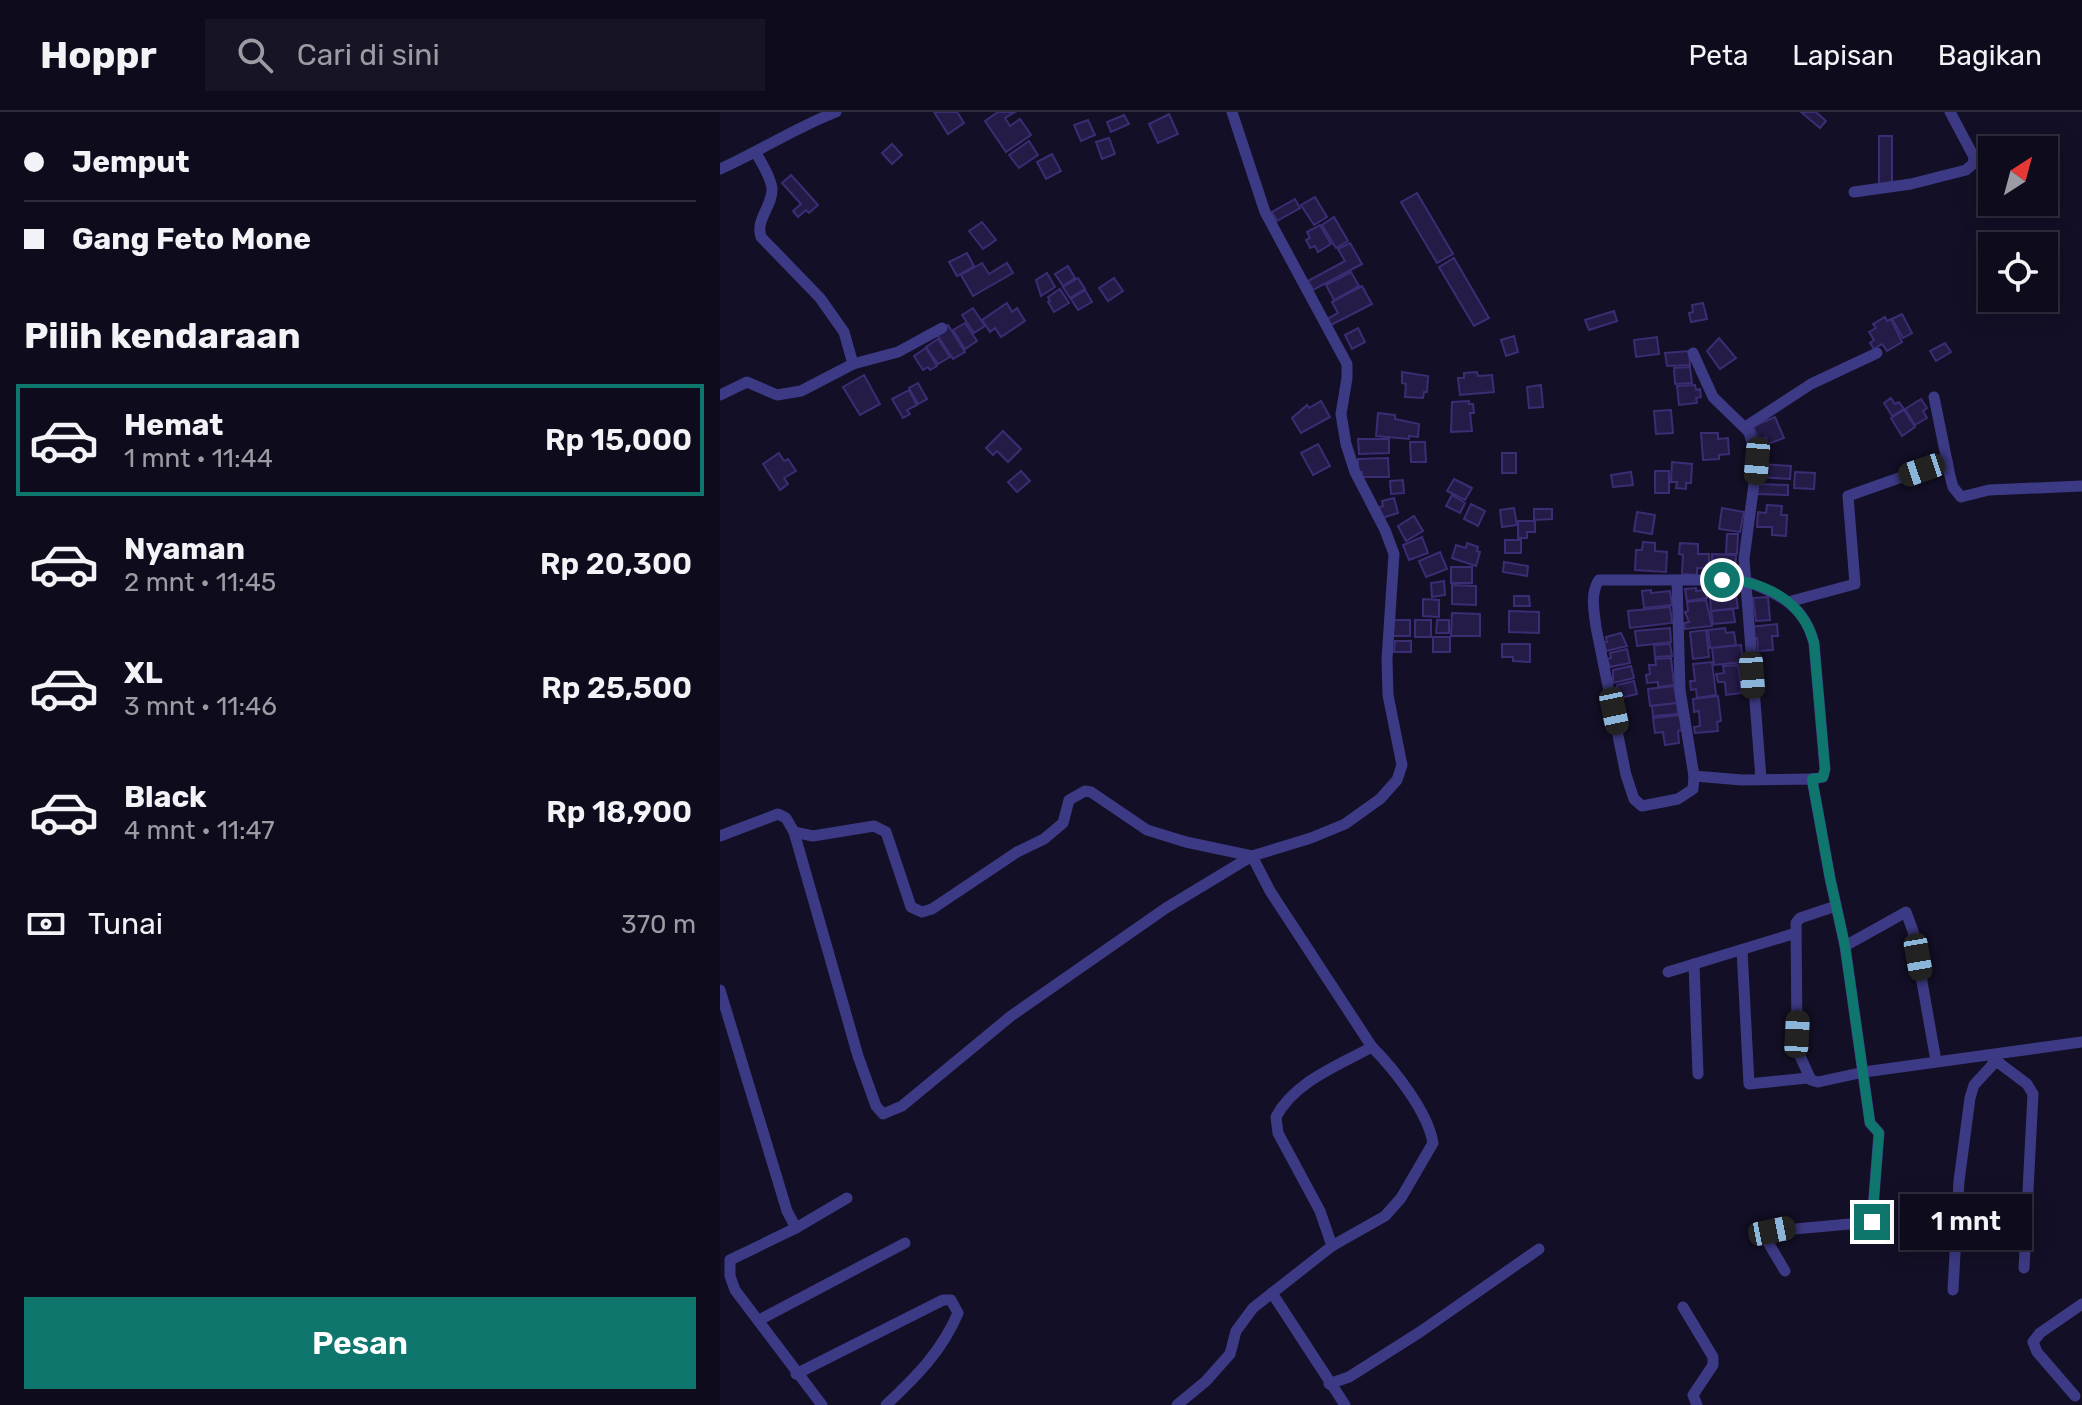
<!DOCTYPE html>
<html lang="id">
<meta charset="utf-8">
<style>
body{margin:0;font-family:Rubik,sans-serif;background:#171425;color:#f1f3f6;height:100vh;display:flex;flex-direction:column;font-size:30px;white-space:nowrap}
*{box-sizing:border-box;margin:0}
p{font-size:26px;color:#9b9ba3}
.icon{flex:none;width:44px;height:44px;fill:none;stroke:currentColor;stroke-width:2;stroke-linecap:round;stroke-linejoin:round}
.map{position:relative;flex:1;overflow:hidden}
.details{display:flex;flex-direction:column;background:#0e0b1c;width:720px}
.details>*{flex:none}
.hud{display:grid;align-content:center;height:176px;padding:0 24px;background:#0e0b1c}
.needle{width:52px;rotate:36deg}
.tools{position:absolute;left:1258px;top:24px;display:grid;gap:16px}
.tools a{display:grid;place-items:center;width:80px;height:80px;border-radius:0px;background:#0e0b1c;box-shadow:0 4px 20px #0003,0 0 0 2px #2e2b3b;font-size:40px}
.end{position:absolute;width:36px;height:36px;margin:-18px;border:10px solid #0f766e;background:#fff;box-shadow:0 0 0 4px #fff}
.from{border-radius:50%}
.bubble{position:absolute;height:56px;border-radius:0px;background:#0e0b1c;box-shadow:0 4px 20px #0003,0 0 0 2px #2e2b3b;font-size:26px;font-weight:600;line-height:56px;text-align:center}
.car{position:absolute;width:24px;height:48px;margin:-24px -12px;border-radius:10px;box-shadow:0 0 6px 2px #0007;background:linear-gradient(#222 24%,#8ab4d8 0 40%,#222 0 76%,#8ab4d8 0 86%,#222 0)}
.hud b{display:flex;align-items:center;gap:28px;height:76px;font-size:30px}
.hud b+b{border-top:2px solid #2e2b3b}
.hud i{width:20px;height:20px;background:#f1f3f6}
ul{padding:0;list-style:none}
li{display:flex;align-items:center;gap:24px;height:112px;margin:0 16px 12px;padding:0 8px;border:4px solid transparent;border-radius:0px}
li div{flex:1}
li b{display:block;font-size:30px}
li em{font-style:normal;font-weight:600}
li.on{border-color:#0f766e}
li>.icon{width:72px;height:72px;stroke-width:1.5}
h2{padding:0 24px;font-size:36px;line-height:96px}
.pay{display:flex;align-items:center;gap:20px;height:88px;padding:0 24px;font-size:30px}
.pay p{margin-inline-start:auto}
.action{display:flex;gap:16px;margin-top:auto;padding:16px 24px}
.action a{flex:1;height:92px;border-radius:0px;background:#0f766e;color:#fff;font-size:32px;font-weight:600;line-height:92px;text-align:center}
header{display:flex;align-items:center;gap:48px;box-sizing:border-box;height:112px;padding:0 40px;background:#0e0b1c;border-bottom:2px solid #2e2b3b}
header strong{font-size:38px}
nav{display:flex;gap:44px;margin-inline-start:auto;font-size:28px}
.search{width:560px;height:72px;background:#171425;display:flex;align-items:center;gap:20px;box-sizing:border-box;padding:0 28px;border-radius:0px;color:#9b9ba3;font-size:30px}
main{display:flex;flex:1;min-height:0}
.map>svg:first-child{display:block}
</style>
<header>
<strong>Hoppr</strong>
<div class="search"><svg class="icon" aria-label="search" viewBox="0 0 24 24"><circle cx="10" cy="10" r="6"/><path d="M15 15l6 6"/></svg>Cari di sini</div>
<nav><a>Peta</a><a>Lapisan</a><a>Bagikan</a></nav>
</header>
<main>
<section class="details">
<div class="hud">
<b><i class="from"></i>Jemput</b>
<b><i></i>Gang Feto Mone</b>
</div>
<h2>Pilih kendaraan</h2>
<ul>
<li class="on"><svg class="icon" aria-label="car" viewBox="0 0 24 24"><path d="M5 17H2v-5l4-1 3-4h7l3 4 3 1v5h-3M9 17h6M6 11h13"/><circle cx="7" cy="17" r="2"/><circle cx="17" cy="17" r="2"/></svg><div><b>Hemat</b><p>1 mnt · 11:44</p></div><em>Rp 15,000</em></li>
<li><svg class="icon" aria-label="car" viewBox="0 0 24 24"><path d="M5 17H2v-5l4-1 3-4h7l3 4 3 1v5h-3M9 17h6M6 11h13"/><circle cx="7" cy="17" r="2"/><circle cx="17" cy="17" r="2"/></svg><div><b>Nyaman</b><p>2 mnt · 11:45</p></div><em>Rp 20,300</em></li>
<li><svg class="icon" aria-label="car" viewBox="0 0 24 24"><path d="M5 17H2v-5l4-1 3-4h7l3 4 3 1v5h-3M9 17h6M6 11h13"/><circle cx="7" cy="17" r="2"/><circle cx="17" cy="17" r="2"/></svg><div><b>XL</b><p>3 mnt · 11:46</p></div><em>Rp 25,500</em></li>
<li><svg class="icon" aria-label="car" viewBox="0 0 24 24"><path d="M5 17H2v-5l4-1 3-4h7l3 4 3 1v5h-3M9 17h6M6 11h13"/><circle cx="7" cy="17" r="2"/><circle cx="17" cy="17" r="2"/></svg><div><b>Black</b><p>4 mnt · 11:47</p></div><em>Rp 18,900</em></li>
</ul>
<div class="pay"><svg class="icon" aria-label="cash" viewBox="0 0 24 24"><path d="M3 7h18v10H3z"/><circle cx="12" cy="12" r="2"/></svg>Tunai<p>370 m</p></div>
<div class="action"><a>Pesan</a></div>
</section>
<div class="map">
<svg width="1362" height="1293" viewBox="0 0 1362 1293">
<rect width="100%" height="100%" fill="#130f26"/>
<g fill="#241b47" stroke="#3b2d73" stroke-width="2">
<path d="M214 0H237L244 11 228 22Z"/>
<path d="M278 0H295L285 6 290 14 300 7 311 23 286 40 265 9Z"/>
<path d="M1081 0H1096L1106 9 1100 16Z"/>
<path d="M449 2 458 22 438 31 429 12Z"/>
<path d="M404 3 409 12 391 20 387 10Z"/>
<path d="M368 8 375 23 361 29 354 13Z"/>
<rect x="1159" y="24" width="13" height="48"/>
<path d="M389 26 395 42 382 47 376 30Z"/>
<path d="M309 29 318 43 299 56 289 43Z"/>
<path d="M172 32 182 43 172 52 162 41Z"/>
<path d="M332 42 341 59 326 67 317 50Z"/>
<path d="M71 63 98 93 89 101 86 98 78 105 73 99 81 92 62 71Z"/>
<path d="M697 81 733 142 717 151 681 90Z"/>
<path d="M595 85 607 105 594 113 581 93Z"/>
<path d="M575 87 580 96 557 109 552 100Z"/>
<path d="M614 105 628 129 616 136 602 113Z"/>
<path d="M262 110 276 128 263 137 249 119Z"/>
<path d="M600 113 611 132 598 140 595 134 590 136 586 128 590 126 587 120Z"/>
<path d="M630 131 642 152 593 178 588 169 625 149 618 137Z"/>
<path d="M247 141 254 154 237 164 229 150Z"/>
<path d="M734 146 769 206 754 214 719 155Z"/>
<path d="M262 151 269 162 287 151 293 161 253 184 241 163Z"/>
<path d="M348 154 355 166 343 174 335 162Z"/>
<path d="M631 160 639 174 614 188 606 173Z"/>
<path d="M327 161 335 175 321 184 316 168Z"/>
<path d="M358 166 365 177 350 186 343 175Z"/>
<path d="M394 166 403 179 388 189 379 176Z"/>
<path d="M642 174 652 192 611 213 607 207 618 201 612 190Z"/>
<path d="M340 177 349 191 334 200 328 190 330 189 328 185Z"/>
<path d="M365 178 372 190 358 198 351 187Z"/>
<path d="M287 191 292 200 297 196 305 209 281 225 275 216 270 220 262 208Z"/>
<path d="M983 191 987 207 971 210 969 201 973 200 972 193Z"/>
<path d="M253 196 265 214 254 221 242 203Z"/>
<path d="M894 199 897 209 869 218 865 208Z"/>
<path d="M1182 202 1192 221 1183 226 1172 207Z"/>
<path d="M1165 205 1167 209 1171 207 1182 230 1167 239 1162 232 1154 237 1150 231 1154 228 1149 220 1156 216 1153 212Z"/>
<path d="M245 211 257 229 245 237 233 218Z"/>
<path d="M228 213 245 240 233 247 216 221Z"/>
<path d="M638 216 645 230 632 237 625 223Z"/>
<path d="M794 224 798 240 786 244 781 228Z"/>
<path d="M937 225 939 242 916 245 914 228Z"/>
<path d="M999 226 1016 246 1000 257 987 239Z"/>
<path d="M218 227 230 245 218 252 206 235Z"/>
<path d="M1225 231 1231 240 1216 249 1210 239Z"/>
<path d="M206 236 217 254 210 258 208 255 203 258 194 244Z"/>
<path d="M969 239 970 253 947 254 945 241Z"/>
<path d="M970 255 972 271 955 272 954 256Z"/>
<path d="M682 260 708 264 707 280H704L703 286 685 285 686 272 682 271Z"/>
<path d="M757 260 758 264 772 263 774 280 740 283 738 266H744V261Z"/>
<path d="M144 263 160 292 140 303 123 275Z"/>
<path d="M198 271 207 287 198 292 189 276Z"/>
<path d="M821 273 823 295 809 296 807 275Z"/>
<path d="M975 273 976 278 980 277 981 285 976 286 977 291 959 293 957 274Z"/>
<path d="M189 278 197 293 187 298 190 302 183 306 172 287Z"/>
<path d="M1171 286 1175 292 1179 290 1184 297 1172 304 1164 291Z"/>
<path d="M1201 287 1207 296 1203 299 1207 306 1195 313 1185 297Z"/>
<path d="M601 289 610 305 581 321 572 306 587 293 589 296Z"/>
<path d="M749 289V292H753L754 301H750L752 319 731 320 732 290Z"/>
<path d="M951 298 953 321 936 322 934 299Z"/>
<path d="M1184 298 1195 315 1182 324 1171 306Z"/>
<path d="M658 301 675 303V307L699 312 698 325 689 324V327L656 324Z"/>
<path d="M1055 305 1064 326 1048 332 1046 325 1039 328 1033 314Z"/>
<path d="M283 319 301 337 288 350 277 339 273 343 266 336Z"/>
<path d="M981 321H998V327L1008 326 1009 342 999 343V347L983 348Z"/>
<path d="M638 327H669V341L639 342Z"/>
<path d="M690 330H705L706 350H691Z"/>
<path d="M598 332 610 354 593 363 581 341Z"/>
<path d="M59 341 64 349 68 347 76 359 64 366 68 372 60 378 43 352Z"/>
<rect x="782" y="341" width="14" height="20"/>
<path d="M668 346 669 365H642V360L638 361V347Z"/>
<path d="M952 350 972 352 971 371H966V377L956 376 957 370H951Z"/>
<path d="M1039 352 1071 354 1070 367 1038 365Z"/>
<path d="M301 359 310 369 297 380 288 370Z"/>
<rect x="935" y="359" width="14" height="22"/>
<path d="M911 360 913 373 893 375 891 363Z"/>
<path d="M1075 360 1095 361 1094 377 1074 376Z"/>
<path d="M734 367 752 376 745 388 727 379Z"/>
<path d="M683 368 684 381 671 382 670 369Z"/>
<path d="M1037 372 1068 373V383L1036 382Z"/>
<path d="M732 383 745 391 740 401 726 394Z"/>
<path d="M674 386 678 401 662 406 659 395 663 394 662 389Z"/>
<path d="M751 392 765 399 758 414 744 407Z"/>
<path d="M1047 393 1062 394 1061 403H1067L1066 424 1052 423V415H1037L1038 400 1046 401Z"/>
<path d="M794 396 797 413 782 415 780 398Z"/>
<path d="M1002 396 1024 400 1020 420 999 417Z"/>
<path d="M814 397H832V407L814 408Z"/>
<path d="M917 400 935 403 932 422 914 419Z"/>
<path d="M694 404 703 419 686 429 678 414Z"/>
<path d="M798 409H815V420H807V426H798Z"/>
<path d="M1007 422H1018L1017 442H1006Z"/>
<path d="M702 425 708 441 689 448 683 433Z"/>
<rect x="785" y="428" width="16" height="13"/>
<path d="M923 430 935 431V439L947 440 946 460 915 458 916 438H922Z"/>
<path d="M747 431 758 435 757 439 760 440 756 454 732 446 736 433 746 436Z"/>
<path d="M960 431 978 432V442H989V457L977 456V463L962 462 963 443 959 442Z"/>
<path d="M720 440 727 457 706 465 699 449Z"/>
<path d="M992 442 1016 443 1015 464 1005 463V456H992Z"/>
<path d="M784 450 808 454 807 464 783 460Z"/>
<rect x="731" y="455" width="21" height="16"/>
<path d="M724 469 725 483 712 485 711 471Z"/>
<path d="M732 473 756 474V493L732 492Z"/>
<path d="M976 476V479L986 478 987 486 967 489 965 477Z"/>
<path d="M931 478V481L950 479 952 493 924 496 922 479Z"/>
<path d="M794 484H809L810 494H794Z"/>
<path d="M1016 484 1018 496 991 499 990 486Z"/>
<path d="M1048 485 1050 508 1036 509 1033 486Z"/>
<path d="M703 487 719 488V505L703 504Z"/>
<path d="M986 488 992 514 965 517 964 511 969 510 965 500 968 499 967 490Z"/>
<path d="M950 495 952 511 910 516 908 499Z"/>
<path d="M1013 497 1015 510 993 512 991 499Z"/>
<path d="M789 499 819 500V521L789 520Z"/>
<path d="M732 501 760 502V524H731Z"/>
<rect x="671" y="508" width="19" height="16"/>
<rect x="695" y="508" width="16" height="17"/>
<path d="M717 508H729V521H716Z"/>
<path d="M1057 512 1058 524H1052L1053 538 1038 539 1037 526 1032 527 1030 515Z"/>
<path d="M950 516 951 530 917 534 915 519Z"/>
<path d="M1005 516 1006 521 1014 520 1016 533 990 536 988 518Z"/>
<path d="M986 518 989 545 973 547 970 520Z"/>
<path d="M901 521 907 534 886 539 884 530H887L886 525Z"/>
<rect x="713" y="525" width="17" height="15"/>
<path d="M675 529H691V540H674Z"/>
<path d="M782 532H810V550L793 549V545H782Z"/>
<path d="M950 532 952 544 935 545 934 533Z"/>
<path d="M1021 533 1023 550 994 553 992 536Z"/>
<path d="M907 537 910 551 890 555 887 547 891 546 890 541Z"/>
<path d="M951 546 954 573 938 575V570L927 571 926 563 930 562 929 553H936L935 547Z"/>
<path d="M992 550 996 583 977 586 976 577 971 578 970 569H975L973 552Z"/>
<path d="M1018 553 1022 581 1006 583 1005 570H998L996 562 1004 561 1003 554Z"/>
<path d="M911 554 914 566 893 571V558Z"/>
<path d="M914 569 917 582 896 587 897 573Z"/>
<path d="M954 574 957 591 930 594 928 577Z"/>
<path d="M998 584 1001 609 997 610 998 619 975 621 974 615 980 614 979 599 974 600 973 587Z"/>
<path d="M957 591 958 602 933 604 932 594Z"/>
<path d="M960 603 962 618 958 619 959 631 945 633 943 620 935 621 933 606Z"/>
</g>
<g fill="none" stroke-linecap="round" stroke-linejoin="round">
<g stroke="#3d3a85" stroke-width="11">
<path d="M36 41C42 52 50 63 52 76 53 94 35 107 41 125L100 186 124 220 133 252"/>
<path d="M0 57C40 39 75 16 116 0"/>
<path d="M1134 80 1191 72 1246 58 1253 52 1254 45 1230 0"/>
<path d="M973 241 993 285 1029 320 1037 349 1024 447 1041 667"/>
<path d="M0 283 27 270 57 283 81 279 133 252 178 240 222 216"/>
<path d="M1214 285 1230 364 1233 375 1241 385 1269 378 1362 374"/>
<path d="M1025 315 1091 272 1157 241"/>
<path d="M957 468 960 578 974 664 1022 668 1092 667 1110 766 1125 834 1150 1011 1159 1021 1151 1122"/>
<path d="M1068 490 1135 472 1128 384 1227 349"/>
<path d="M974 664 973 677 958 687 922 694 914 687 906 663 876 515C874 499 870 481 879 468H1024C1059 483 1084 492 1094 531L1105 657 1103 665 1092 667"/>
<path d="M74 720 138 944 156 994 163 1002 182 994 291 904 446 796 532 744 591 726 625 712 660 687 677 668 682 653 668 583 667 547 674 442 665 418 635 360 626 332 621 302 627 266V252L545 100 512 0"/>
<path d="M0 724 58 702 66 706 74 720 93 724 154 714 166 720 191 795 202 800 212 797 297 740 324 727 343 711 349 688 365 679 371 680 427 718 466 730 532 744 550 779 652 935C674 957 708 1000 713 1031L681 1086 665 1104 612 1134 533 1196 516 1219 510 1242 486 1269 457 1293"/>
<path d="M1116 794 1080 806 1076 811 1077 922 1080 944 1091 968 1098 970 1144 960 1362 930"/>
<path d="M1125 834 1186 800 1193 819 1216 949"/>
<path d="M1022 838 1029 972 1088 966"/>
<path d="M974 852 978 962"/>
<path d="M948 860 1076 821"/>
<path d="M0 878 67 1099 76 1116"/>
<path d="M1271 945 1307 972 1313 982 1304 1156"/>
<path d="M612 1134 600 1099 558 1021 556 1005C574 970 619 953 652 935"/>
<path d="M1065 1159 1046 1127 1052 1119 1152 1110"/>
<path d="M1233 1178 1239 1069 1250 986 1254 973 1276 949"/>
<path d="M552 1181 625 1293"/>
<path d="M963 1195 993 1245V1253L973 1283 977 1293"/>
<path d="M39 1208 185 1131"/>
<path d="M76 1262 223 1188H231L238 1201C222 1239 196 1265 166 1293"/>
<path d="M609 1272 629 1265 700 1220 819 1137"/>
<path d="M1355 1284 1317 1240 1313 1230 1320 1221 1362 1192"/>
<path d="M102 1293 15 1178 10 1164V1148L76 1116 127 1086"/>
</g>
</g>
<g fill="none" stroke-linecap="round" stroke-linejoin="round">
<path stroke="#0f766e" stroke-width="10" d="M1002 468C1044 468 1083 489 1094 531L1105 657 1103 665 1092 667 1110 766 1125 834 1150 1011 1159 1021 1152 1110"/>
</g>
</svg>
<div class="tools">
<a><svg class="needle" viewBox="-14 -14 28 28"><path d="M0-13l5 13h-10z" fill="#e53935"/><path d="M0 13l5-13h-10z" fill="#9b9ba3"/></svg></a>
<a><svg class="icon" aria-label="locate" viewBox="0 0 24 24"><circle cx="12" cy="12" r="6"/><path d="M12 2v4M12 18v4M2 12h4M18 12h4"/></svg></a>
</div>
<i class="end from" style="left:1002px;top:468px"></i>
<i class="end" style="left:1152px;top:1110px"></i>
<div class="bubble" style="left:1180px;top:1082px;width:132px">1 mnt</div>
<i class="car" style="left:1037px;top:349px;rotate:185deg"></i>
<i class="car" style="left:1202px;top:358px;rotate:251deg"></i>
<i class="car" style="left:1032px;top:563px;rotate:176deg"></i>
<i class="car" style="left:894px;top:599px;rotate:168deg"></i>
<i class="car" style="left:1198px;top:845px;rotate:170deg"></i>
<i class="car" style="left:1077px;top:922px;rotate:3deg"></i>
<i class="car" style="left:1052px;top:1119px;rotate:79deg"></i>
</div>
</main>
